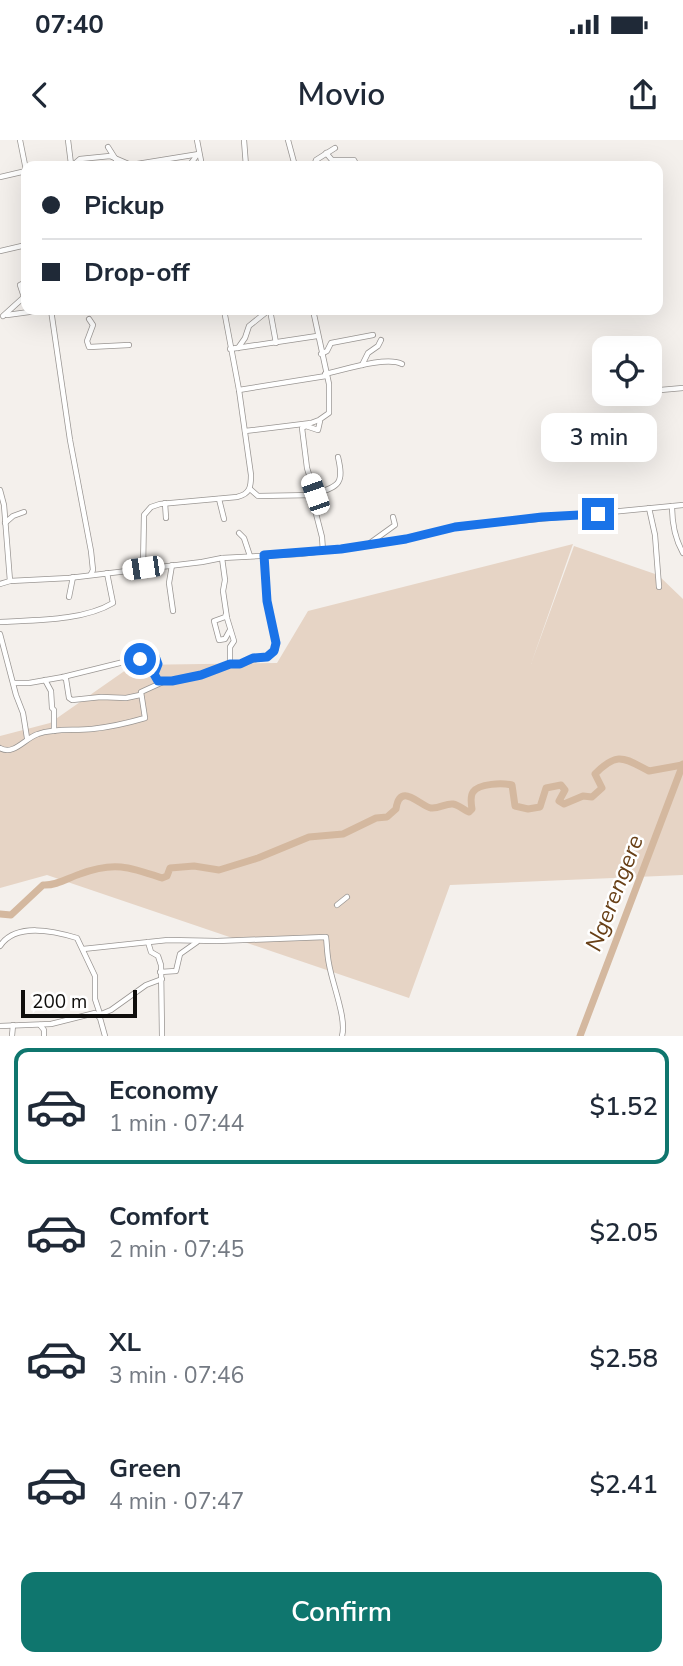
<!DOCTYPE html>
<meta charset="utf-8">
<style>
body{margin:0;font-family:"Nunito Sans",sans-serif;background:#f2f2f3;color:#1f2937;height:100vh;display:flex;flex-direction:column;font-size:26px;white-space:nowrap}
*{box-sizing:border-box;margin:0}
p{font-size:23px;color:#747a83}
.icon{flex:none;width:38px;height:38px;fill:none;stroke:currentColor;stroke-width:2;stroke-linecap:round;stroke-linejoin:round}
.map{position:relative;height:896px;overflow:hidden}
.sheet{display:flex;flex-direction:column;background:#fff;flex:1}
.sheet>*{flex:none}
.banner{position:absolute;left:21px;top:21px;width:642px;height:154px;border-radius:14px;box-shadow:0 7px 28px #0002;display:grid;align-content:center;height:154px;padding:0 21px;background:#fff}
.tools{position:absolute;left:592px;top:196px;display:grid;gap:14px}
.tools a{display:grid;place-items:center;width:70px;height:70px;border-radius:14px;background:#fff;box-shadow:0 7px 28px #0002;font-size:35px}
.scale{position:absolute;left:21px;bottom:18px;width:116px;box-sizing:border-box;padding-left:7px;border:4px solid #0f0e0c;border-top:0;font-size:19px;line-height:24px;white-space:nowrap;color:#0f0e0c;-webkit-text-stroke:5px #fff;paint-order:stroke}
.end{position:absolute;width:32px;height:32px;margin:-16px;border:9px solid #1a73e8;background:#fff;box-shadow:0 0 0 4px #fff}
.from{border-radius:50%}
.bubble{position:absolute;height:49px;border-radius:14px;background:#fff;box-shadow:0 7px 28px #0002;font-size:23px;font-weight:600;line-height:49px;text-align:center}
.car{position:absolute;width:21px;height:42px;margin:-21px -10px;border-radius:9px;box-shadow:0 0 5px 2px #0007;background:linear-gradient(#fff 24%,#345 0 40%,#fff 0 76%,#345 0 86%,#fff 0)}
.banner b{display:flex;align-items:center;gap:24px;height:66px;font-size:26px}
.banner b+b{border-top:2px solid #e0e1e3}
.banner i{width:18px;height:18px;background:#1f2937}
ul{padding:12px 0 0;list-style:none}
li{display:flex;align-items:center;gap:21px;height:116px;margin:0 14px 10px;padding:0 7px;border:4px solid transparent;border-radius:14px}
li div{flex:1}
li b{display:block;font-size:26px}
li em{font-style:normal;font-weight:600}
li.current{border-color:#0f766e}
li>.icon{width:63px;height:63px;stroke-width:1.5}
.primary-button{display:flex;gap:14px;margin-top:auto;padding:14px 21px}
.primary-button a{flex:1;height:80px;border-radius:14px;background:#0f766e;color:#fff;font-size:28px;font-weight:600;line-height:80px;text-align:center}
.status{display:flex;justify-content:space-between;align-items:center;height:49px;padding:0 35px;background:#fff;direction:ltr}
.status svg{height:19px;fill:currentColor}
header{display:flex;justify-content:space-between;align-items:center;height:91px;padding:0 21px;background:#fff;font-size:32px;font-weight:600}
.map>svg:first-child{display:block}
</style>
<div class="status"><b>07:40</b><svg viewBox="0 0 49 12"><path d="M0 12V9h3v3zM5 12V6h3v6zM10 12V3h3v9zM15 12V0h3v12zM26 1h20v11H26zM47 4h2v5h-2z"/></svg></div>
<header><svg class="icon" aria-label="back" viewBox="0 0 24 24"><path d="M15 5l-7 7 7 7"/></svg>Movio<svg class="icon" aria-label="share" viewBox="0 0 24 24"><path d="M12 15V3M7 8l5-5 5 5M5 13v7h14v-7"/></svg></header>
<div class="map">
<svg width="683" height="896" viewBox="0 0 683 896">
<rect width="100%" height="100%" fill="#f4f0ec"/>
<path fill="#e6d4c5" d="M573 404 531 524 574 406 658 435 683 459V735L450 745 409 858 47 735 0 748V596L50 583 133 525 277 523 308 471Z"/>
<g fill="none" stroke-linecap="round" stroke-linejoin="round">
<g stroke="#d4b89f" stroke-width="7">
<path d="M0 774 11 775 43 745C56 746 68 738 80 734 114 721 130 727 162 738L167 736 170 728 194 726 219 730 258 718 309 697 343 694 376 678 387 677 396 669C400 641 420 666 431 668 439 669 446 663 453 664 459 665 464 670 469 672L472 669C471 663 470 656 473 652 479 643 503 643 512 645L515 666 528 669 540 667 546 648 561 645 565 650 559 661 564 664 583 656 592 657 602 648 595 634C618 610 625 619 649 631L682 625"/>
<path d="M580 896 683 624"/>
</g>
<g stroke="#9a9693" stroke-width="6">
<g id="minor">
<path d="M20 0 26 30"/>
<path d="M68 0 71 24"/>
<path d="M197 0 202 26"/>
<path d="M244 0 246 26"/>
<path d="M288 0 295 26"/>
<path d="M108 7 120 26"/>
<path d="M326 13 332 20H354L357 26"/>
<path d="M72 26 80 19 110 16 131 25 199 14"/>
<path d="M189 26 197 15"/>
<path d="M280 26 294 24"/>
<path d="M314 26 316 20 335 8"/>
<path d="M0 37 26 31"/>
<path d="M0 111 26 105"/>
<path d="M51 170 70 300 91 411 93 430 91 434"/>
<path d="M270 170 276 203"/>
<path d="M7 175 44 170"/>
<path d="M3 176 24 157 20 145 26 142"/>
<path d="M89 179 93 185 87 201 89 207 129 205"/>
<path d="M238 208 245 198 249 186 269 170"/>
<path d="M230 209 317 196"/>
<path d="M321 214 327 211 331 203 373 195"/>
<path d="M362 225 368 213 378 206 381 200"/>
<path d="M325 234C344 230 386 216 402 224"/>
<path d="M239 250 326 236"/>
<path d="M649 251 683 248"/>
<path d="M320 281 318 290 306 286 302 288 307 328 315 354 313 362 322 397 323 411"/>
<path d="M245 291 311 283 319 280 329 273V244L313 170"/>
<path d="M250 349 258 356 314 355"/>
<path d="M0 350 4 365 10 441"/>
<path d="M315 354C340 346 344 343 338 317"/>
<path d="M219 359 224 379"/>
<path d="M165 363 166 378"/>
<path d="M672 366C672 382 675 399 683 413"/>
<path d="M649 368 655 395 659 447"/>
<path d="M5 383 13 376 24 372"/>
<path d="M239 393 244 398 250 416"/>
<path d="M370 403 395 385 393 377"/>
<path d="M172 425 169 443 173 471"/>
<path d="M143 428 144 375 151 367 160 364 237 357C250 354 251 347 251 335L239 250 224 170"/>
<path d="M0 444 10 441 69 438 202 422 222 418 300 414 341 409 406 399 455 387 683 365"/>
<path d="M69 457 73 437"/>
<path d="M226 474 225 477 214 481 219 500 225 499 230 490"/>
<path d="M0 482C35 480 83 481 113 463L107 433"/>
<path d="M0 494 16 555 23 573 27 598"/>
<path d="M230 524C243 525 252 518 265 518L276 509 275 495 267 461 264 415"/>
<path d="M63 537 66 539 69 558 72 560 101 557 126 558 140 555"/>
<path d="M45 540 51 551 52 568 54 570V591"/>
<path d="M14 543H29L63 537 152 515 156 517 158 524 154 534 158 541C182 542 207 533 230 524V507L234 501 227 478 223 451 225 440 222 418"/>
<path d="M0 608C14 616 25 598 38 594 55 588 74 591 92 589 110 587 128 583 145 578L141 552 163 542"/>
<path d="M337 765 347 757"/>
<path d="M148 802 151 812 158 816 161 825 162 896"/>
<path d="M0 806C16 782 54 791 77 798L95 836V859L100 874"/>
<path d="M83 809 168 800 217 801 326 797C327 805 327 815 329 824 332 843 347 879 342 896"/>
<path d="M160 832 176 831 180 814 197 802"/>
<path d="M99 875 111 870 146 845 162 839"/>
<path d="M40 885 44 890V896"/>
<path d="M0 886 51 884 95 873 100 878 105 896"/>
<path d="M12 896 13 885"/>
</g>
</g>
<use href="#minor" stroke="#fff" stroke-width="4.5"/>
</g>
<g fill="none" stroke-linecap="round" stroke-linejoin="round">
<path stroke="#1a73e8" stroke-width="9" d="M140 519 155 516 158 524 154 534 158 541H172L201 535 230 524H240L253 518 267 517 274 511 276 503 267 461 264 415 341 409 406 399 455 387 542 377 598 374"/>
</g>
<g text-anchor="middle" stroke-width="5" stroke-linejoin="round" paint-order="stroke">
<g font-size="23" font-style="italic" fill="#684017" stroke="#fff">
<text transform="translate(614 753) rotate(-69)" y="8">Ngerengere</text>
</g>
</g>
</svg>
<div class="tools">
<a><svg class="icon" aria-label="locate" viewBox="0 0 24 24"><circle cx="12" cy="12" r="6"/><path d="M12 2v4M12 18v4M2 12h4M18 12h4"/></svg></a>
</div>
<div class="scale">200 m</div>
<i class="end from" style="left:140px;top:519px"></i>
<i class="end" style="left:598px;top:374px"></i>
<div class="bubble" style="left:541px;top:273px;width:116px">3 min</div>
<i class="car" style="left:315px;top:354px;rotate:341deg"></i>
<i class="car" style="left:143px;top:428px;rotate:262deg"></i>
<div class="banner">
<b><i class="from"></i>Pickup</b>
<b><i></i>Drop-off</b>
</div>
</div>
<section class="sheet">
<ul>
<li class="current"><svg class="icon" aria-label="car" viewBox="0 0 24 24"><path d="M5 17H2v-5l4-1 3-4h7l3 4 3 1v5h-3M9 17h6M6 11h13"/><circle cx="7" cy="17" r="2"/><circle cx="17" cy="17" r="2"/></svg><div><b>Economy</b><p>1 min · 07:44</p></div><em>$1.52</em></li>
<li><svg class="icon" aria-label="car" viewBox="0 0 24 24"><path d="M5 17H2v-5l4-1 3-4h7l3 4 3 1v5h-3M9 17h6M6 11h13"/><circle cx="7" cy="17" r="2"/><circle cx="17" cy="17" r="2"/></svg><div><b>Comfort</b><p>2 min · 07:45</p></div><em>$2.05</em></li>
<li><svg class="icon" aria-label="car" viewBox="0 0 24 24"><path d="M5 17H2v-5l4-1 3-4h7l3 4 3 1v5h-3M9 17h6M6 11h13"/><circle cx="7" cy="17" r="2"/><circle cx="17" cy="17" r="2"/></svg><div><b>XL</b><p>3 min · 07:46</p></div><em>$2.58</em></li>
<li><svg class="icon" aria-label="car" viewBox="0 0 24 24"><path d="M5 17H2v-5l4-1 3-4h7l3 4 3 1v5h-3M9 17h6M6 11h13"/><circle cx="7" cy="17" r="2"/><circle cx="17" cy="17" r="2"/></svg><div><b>Green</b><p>4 min · 07:47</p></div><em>$2.41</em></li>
</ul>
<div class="primary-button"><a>Confirm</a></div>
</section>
